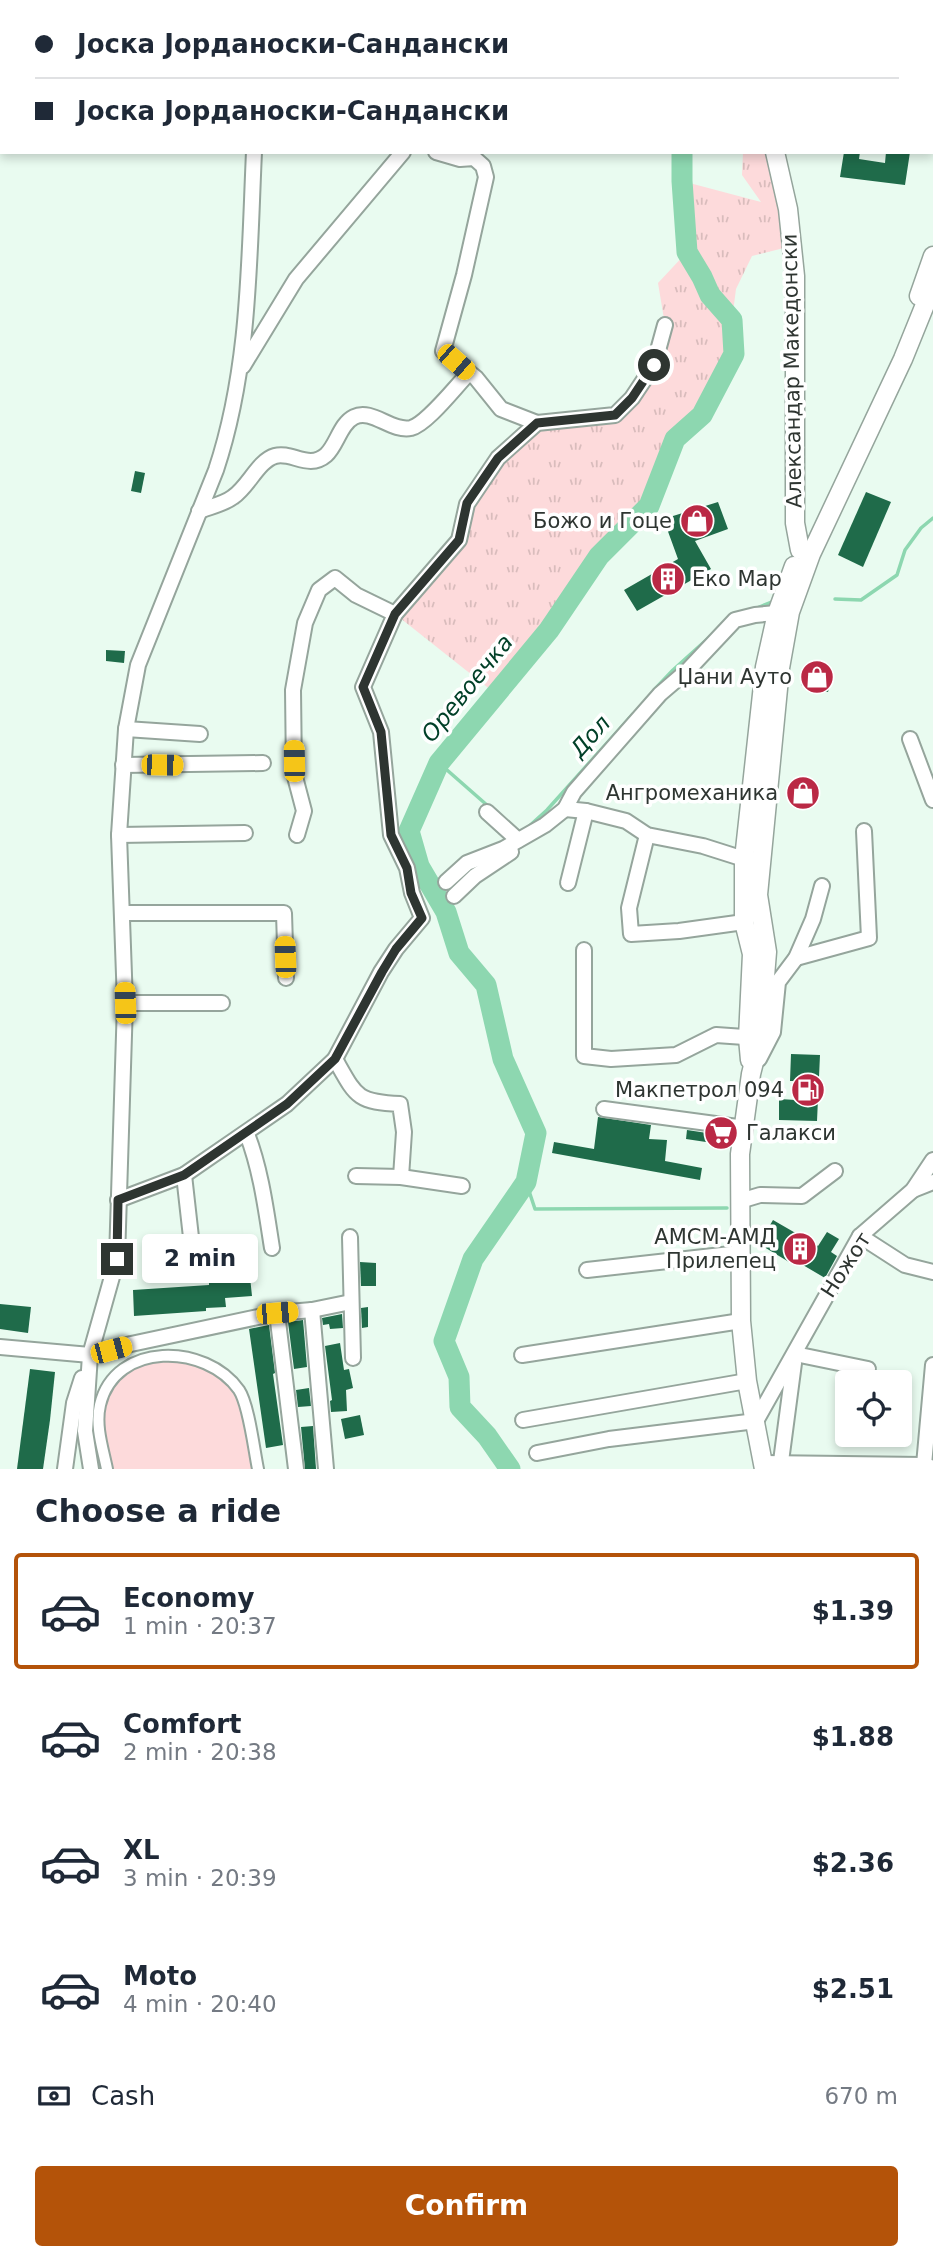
<!DOCTYPE html>
<meta charset="utf-8">
<style>
body{margin:0;font-family:"DejaVu Sans",sans-serif;background:#f2f2f3;color:#1f2937;height:100vh;display:flex;flex-direction:column;font-size:26px;white-space:nowrap}
*{box-sizing:border-box;margin:0}
p{font-size:23px;color:#747a83}
.icon{flex:none;width:38px;height:38px;fill:none;stroke:currentColor;stroke-width:2;stroke-linecap:round;stroke-linejoin:round}
.map{position:relative;height:1469px;overflow:hidden}
.side{display:flex;flex-direction:column;background:#fff;flex:1}
.side>*{flex:none}
.hud{position:absolute;left:0px;top:0px;width:934px;height:154px;box-shadow:0 4px 10px #0003;display:grid;align-content:center;height:154px;padding:0 35px;background:#fff}
.fabs{position:absolute;left:835px;top:1370px;display:grid;gap:14px}
.fabs a{display:grid;place-items:center;width:77px;height:77px;border-radius:7px;background:#fff;box-shadow:0 4px 10px #0003;font-size:35px}
.end{position:absolute;width:32px;height:32px;margin:-16px;border:9px solid #2e3531;background:#fff;box-shadow:0 0 0 4px #fff}
.from{border-radius:50%}
.bubble{position:absolute;height:49px;border-radius:7px;background:#fff;box-shadow:0 4px 10px #0003;font-size:23px;font-weight:600;line-height:49px;text-align:center}
.car{position:absolute;width:21px;height:42px;margin:-21px -10px;border-radius:9px;box-shadow:0 0 5px 2px #0007;background:linear-gradient(#f5c518 24%,#345 0 40%,#f5c518 0 76%,#345 0 86%,#f5c518 0)}
.hud b{display:flex;align-items:center;gap:24px;height:66px;font-size:26px}
.hud b+b{border-top:2px solid #e0e1e3}
.hud i{width:18px;height:18px;background:#1f2937}
ul{padding:0;list-style:none}
li{display:flex;align-items:center;gap:21px;height:116px;margin:0 14px 10px;padding:0 21px;border:4px solid transparent;border-radius:7px}
li div{flex:1}
li b{display:block;font-size:26px}
li em{font-style:normal;font-weight:600}
li.current{border-color:#b45309}
li>.icon{width:63px;height:63px;stroke-width:1.5}
h2{padding:0 35px;font-size:32px;line-height:84px}
.pay{display:flex;align-items:center;gap:18px;height:77px;padding:0 35px;font-size:26px}
.pay p{margin-inline-start:auto}
.cta{display:flex;gap:14px;margin-top:auto;padding:14px 35px}
.cta a{flex:1;height:80px;border-radius:7px;background:#b45309;color:#fff;font-size:28px;font-weight:600;line-height:80px;text-align:center}
.map>svg:first-child{display:block}
</style>
<div class="map">
<svg width="933" height="1469" viewBox="0 0 933 1469">
<defs>
<pattern id="grass-tufts" width="24" height="20" patternUnits="userSpaceOnUse" patternTransform="scale(1.75)"><rect width="24" height="20" fill="#fddadb"/><path d="M3 7l-1-3M5 7V3M7 7l1-3M15 17l-1-3M17 17v-4M19 17l1-3" fill="none" stroke="#d9bcbc"/></pattern>
</defs>
<rect width="100%" height="100%" fill="#e9fbf0"/>
<path fill="url(#grass-tufts)" d="M743 152H775L792 246 752 256 736 289 732 320 734 354 702 415 675 439 649 506 599 556 549 630 496 694 395 614 459 540 467 504 537 423 615 415 632 398 665 325 658 283 687 252 682 181 761 202 742 175Z"/>
<path fill="#fddadb" d="M141 1359H195L240 1391 258 1469H107L101 1402 109 1386Z"/>
<g fill="none" stroke-linecap="round" stroke-linejoin="round">
<g stroke="#8dd7b0" stroke-width="3.5">
<path d="M835 599 861 600 897 575 905 550 921 528 933 518"/>
<path d="M757 608 774 601"/>
<path d="M654 690 673 670 714 633"/>
<path d="M439 763 488 806"/>
<path d="M526 829 547 810 633 714"/>
<path d="M526 1182 535 1209 727 1208"/>
</g>
<g stroke="#8dd7b0" stroke-width="21">
<path d="M644 0 646 2"/>
<path d="M510 1469 487 1436 460 1407 459 1377 444 1341 473 1259 526 1182 536 1133 503 1059 486 985 459 953 446 912 419 866 409 831 439 763 549 630 599 556 649 506 675 439 702 415 734 354 732 320 710 295 702 277 687 252 682 181V152"/>
</g>
</g>
<g fill="#1f6b4a">
<path d="M844 152H860L859 159 885 163 886 152H910L905 185 840 177Z"/>
<path d="M135 471 145 473 141 493 131 491Z"/>
<path d="M866 492 891 502 863 567 838 555Z"/>
<path d="M718 502 728 529 695 541 711 569 637 611 624 590 678 559 666 526 673 516Z"/>
<path d="M106 650 125 651 124 663 106 661Z"/>
<path d="M806 664 833 670 828 692 801 685Z"/>
<path d="M794 781 816 786 812 805 789 799Z"/>
<path d="M791 1054 820 1055 817 1121 779 1120V1099L796 1100 797 1081H790Z"/>
<path d="M598 1117 651 1125 649 1139 667 1140 665 1161 702 1168 700 1180 552 1153 554 1142 594 1149Z"/>
<path d="M687 1130 707 1133 706 1142 686 1139Z"/>
<path d="M773 1220 818 1246 827 1232 839 1239 831 1252 837 1256 825 1278 791 1258 789 1262 759 1244Z"/>
<path d="M360 1262 376 1263V1286H361Z"/>
<path d="M250 1277 252 1296 225 1298 226 1307 206 1308V1311L134 1316 133 1290 209 1285V1283Z"/>
<path d="M0 1304 31 1307 28 1333 0 1329Z"/>
<path d="M368 1307V1327L362 1328 361 1308Z"/>
<path d="M342 1314 343 1328 330 1329 329 1324 323 1325 322 1318Z"/>
<path d="M303 1320 307 1367 294 1369 288 1322Z"/>
<path d="M269 1325 275 1373 273 1374 283 1445 266 1448 249 1329Z"/>
<path d="M340 1343 344 1370 349 1369 353 1388 346 1390 347 1411 331 1412 330 1401 332 1400 325 1346Z"/>
<path d="M30 1369 55 1372 50 1420 43 1469H17Z"/>
<path d="M309 1388 311 1406 298 1407 296 1390Z"/>
<path d="M360 1415 364 1435 345 1439 341 1419Z"/>
<path d="M313 1426 316 1469H305L301 1427Z"/>
</g>
<g fill="none" stroke-linecap="round" stroke-linejoin="round">
<g stroke="#95a59c" stroke-width="14">
<path id="pedestrian" d="M107 1469C103 1449 95 1426 100 1405 115 1341 206 1343 239 1390 249 1405 254 1450 258 1469"/>
</g>
<g stroke="#95a59c" stroke-width="18">
<g id="minor">
<path d="M227 0V2"/>
<path d="M436 152 460 159 474 158 483 166 486 177 464 275 443 351 476 378 501 409 537 423"/>
<path d="M243 366 296 279 403 152"/>
<path d="M199 511C209 507 224 504 233 497 249 486 258 461 275 456 291 451 309 470 326 455 337 445 340 424 354 417 372 408 391 432 411 428 427 424 456 386 469 373"/>
<path d="M126 729 200 734"/>
<path d="M910 739 933 800"/>
<path d="M123 765 263 763"/>
<path d="M565 809 586 811 626 821 647 835 703 846 744 859"/>
<path d="M487 812 518 840"/>
<path d="M119 835 245 833"/>
<path d="M297 835 304 811 294 773 293 690 305 623 319 590 335 578 356 595 395 614"/>
<path d="M647 835 629 908 631 934 679 931 744 922"/>
<path d="M446 882 467 863 503 849 545 825 565 809 574 792 660 694 688 670 735 620 755 615 787 612"/>
<path d="M568 883 586 811"/>
<path d="M454 896 475 876 511 852"/>
<path d="M122 913H284L286 978"/>
<path d="M584 950V1056L611 1059 676 1055 716 1035 759 1038"/>
<path d="M796 958 869 938 864 831"/>
<path d="M125 1003H222"/>
<path d="M335 1059C356 1096 356 1102 400 1104L404 1132 401 1177"/>
<path d="M759 1059 773 1032 778 982 796 958 813 919 822 886"/>
<path d="M604 1109 745 1128"/>
<path d="M247 1134C261 1170 266 1210 272 1248"/>
<path d="M184 1175 194 1264"/>
<path d="M356 1176 401 1177 462 1186"/>
<path d="M913 1190 933 1182"/>
<path d="M118 1200 184 1175 287 1104 335 1059 381 972 396 949 422 918 412 893 407 868 391 835 381 732 363 687 395 614 459 540 467 504 498 458 537 423 615 415 632 398 654 365 665 325"/>
<path d="M740 1201 760 1195 802 1196 835 1171"/>
<path d="M860 1236 905 1265 933 1272"/>
<path d="M350 1237 353 1358"/>
<path d="M587 1270 740 1253"/>
<path d="M312 1310 326 1469"/>
<path d="M277 1313 296 1469"/>
<path d="M0 1347 90 1355 131 1344 277 1313 312 1310 351 1302"/>
<path d="M795 1354 868 1369"/>
<path d="M522 1355 741 1321"/>
<path d="M523 1420 747 1381"/>
<path d="M537 1453 609 1439 756 1421 860 1236 913 1190 933 1160"/>
<path d="M763 1463 924 1465 933 1468"/>
<path d="M924 1465 933 1365"/>
<path d="M65 1469 74 1403 82 1378"/>
<path d="M91 1469 85 1431 90 1355 117 1259 125 1003 119 835 126 729 138 665 216 470C250 368 249 259 254 152"/>
<path d="M780 1469 794 1363"/>
</g>
</g>
<g stroke="#95a59c" stroke-width="21">
<g id="tertiary">
<path d="M761 2V0"/>
<path d="M775 152 788 209 795 276V523L800 550"/>
<path d="M919 296 933 256"/>
<path d="M750 1060 748 1038 752 954 744 922V859L765 667 777 613 794 566"/>
<path d="M764 1469 747 1381 741 1321 740 1154 751 1074 760 1038 767 952 758 895 780 668 790 612 811 554 903 359 933 285"/>
</g>
</g>
<use href="#pedestrian" stroke="#fff" stroke-width="10"/>
<use href="#minor" stroke="#fff" stroke-width="14"/>
<use href="#tertiary" stroke="#fff" stroke-width="18"/>
</g>
<g fill="none" stroke-linecap="round" stroke-linejoin="round">
<path stroke="#2e3531" stroke-width="9" d="M117 1259 118 1200 184 1175 287 1104 335 1059 382 972 396 949 422 918 411 893 407 868 391 835 381 732 363 687 395 614 459 540 467 503 498 458 537 423 615 415 632 398 654 365"/>
</g>
<defs>
<g id="shop-disc" transform="scale(1.75)"><circle r="9.5" fill="#ba2945" stroke="#fff"/><path d="M-5-2.5h2.3a2.7 3.5 0 0 1 5.4 0H5L5.5 6h-11ZM-1.5-2.5h3a1.5 2.3 0 0 0-3 0Z" fill="#fff"/></g>
<g id="building-disc" transform="scale(1.75)"><circle r="9.5" fill="#ba2945" stroke="#fff"/><path d="M-4-6H4V6H1V3H-1V6H-4ZM-2.5-4.3h1.7v1.8h-1.7ZM.8-4.3h1.7v1.8H.8ZM-2.5-1h1.7V.8h-1.7ZM.8-1h1.7V.8H.8Z" fill="#fff"/></g>
<g id="fuel-disc" transform="scale(1.75)"><circle r="9.5" fill="#ba2945" stroke="#fff"/><path d="M-5.5-6h7V0h2V4h1.3V-2.5L3-4.5l.8-.8L6-3V5H2.5V1h-1V6h-7ZM-4.2-4.7v3.2H.2V-4.7Z" fill="#fff"/></g>
<g id="supermarket-disc" transform="scale(1.75)"><circle r="9.5" fill="#ba2945" stroke="#fff"/><path d="M-6-5.5h2.5l.6 2H6L4.5 2H-2.5L-4.4-4H-6ZM-1.5 3.2a1.3 1.3 0 1 0 .1 0ZM3 3.2a1.3 1.3 0 1 0 .1 0Z" fill="#fff"/></g>
</defs>
<g fill-rule="evenodd">
<use href="#shop-disc" x="697" y="521"/>
<use href="#building-disc" x="668" y="579"/>
<use href="#shop-disc" x="817" y="677"/>
<use href="#shop-disc" x="803" y="793"/>
<use href="#fuel-disc" x="808" y="1090"/>
<use href="#supermarket-disc" x="721" y="1133"/>
<use href="#building-disc" x="800" y="1249"/>
</g>
<g text-anchor="middle" stroke-width="7" stroke-linejoin="round" paint-order="stroke">
<g font-size="21" fill="#2e3531" stroke="#fff">
<text transform="translate(792 371) rotate(-91)" y="7">Александар Македонски</text>
<text transform="translate(846 1265) rotate(-57)" y="7">Ножот</text>
</g>
<g font-size="21" fill="#2e3531" stroke="#fff" text-anchor="end">
<text x="672" y="528">Божо и Гоце</text>
<text x="692" y="586" text-anchor="start">Еко Мар</text>
<text x="792" y="684">Џани Ауто</text>
<text x="778" y="800">Ангромеханика</text>
<text x="784" y="1097">Макпетрол 094</text>
<text x="746" y="1140" text-anchor="start">Галакси</text>
<text x="776" y="1244">АМСМ-АМД<tspan x="776" dy="24">Прилепец</tspan></text>
</g>
<g font-size="23" font-style="italic" fill="#014028" stroke="#fff">
<text transform="translate(467 688) rotate(-51)" y="8">Оревоечка</text>
<text transform="translate(590 736) rotate(-48)" y="8">Дол</text>
</g>
</g>
</svg>
<div class="fabs">
<a><svg class="icon" aria-label="locate" viewBox="0 0 24 24"><circle cx="12" cy="12" r="6"/><path d="M12 2v4M12 18v4M2 12h4M18 12h4"/></svg></a>
</div>
<i class="end from" style="left:654px;top:365px"></i>
<i class="end" style="left:117px;top:1259px"></i>
<div class="bubble" style="left:142px;top:1234px;width:116px">2 min</div>
<i class="car" style="left:456px;top:362px;rotate:131deg"></i>
<i class="car" style="left:294px;top:761px;rotate:359deg"></i>
<i class="car" style="left:162px;top:765px;rotate:91deg"></i>
<i class="car" style="left:285px;top:957px;rotate:358deg"></i>
<i class="car" style="left:125px;top:1003px;rotate:358deg"></i>
<i class="car" style="left:277px;top:1313px;rotate:85deg"></i>
<i class="car" style="left:111px;top:1350px;rotate:75deg"></i>
<div class="hud">
<b><i class="from"></i>Јоска Јорданоски-Сандански</b>
<b><i></i>Јоска Јорданоски-Сандански</b>
</div>
</div>
<section class="side">
<h2>Choose a ride</h2>
<ul>
<li class="current"><svg class="icon" aria-label="car" viewBox="0 0 24 24"><path d="M5 17H2v-5l4-1 3-4h7l3 4 3 1v5h-3M9 17h6M6 11h13"/><circle cx="7" cy="17" r="2"/><circle cx="17" cy="17" r="2"/></svg><div><b>Economy</b><p>1 min · 20:37</p></div><em>$1.39</em></li>
<li><svg class="icon" aria-label="car" viewBox="0 0 24 24"><path d="M5 17H2v-5l4-1 3-4h7l3 4 3 1v5h-3M9 17h6M6 11h13"/><circle cx="7" cy="17" r="2"/><circle cx="17" cy="17" r="2"/></svg><div><b>Comfort</b><p>2 min · 20:38</p></div><em>$1.88</em></li>
<li><svg class="icon" aria-label="car" viewBox="0 0 24 24"><path d="M5 17H2v-5l4-1 3-4h7l3 4 3 1v5h-3M9 17h6M6 11h13"/><circle cx="7" cy="17" r="2"/><circle cx="17" cy="17" r="2"/></svg><div><b>XL</b><p>3 min · 20:39</p></div><em>$2.36</em></li>
<li><svg class="icon" aria-label="car" viewBox="0 0 24 24"><path d="M5 17H2v-5l4-1 3-4h7l3 4 3 1v5h-3M9 17h6M6 11h13"/><circle cx="7" cy="17" r="2"/><circle cx="17" cy="17" r="2"/></svg><div><b>Moto</b><p>4 min · 20:40</p></div><em>$2.51</em></li>
</ul>
<div class="pay"><svg class="icon" aria-label="cash" viewBox="0 0 24 24"><path d="M3 7h18v10H3z"/><circle cx="12" cy="12" r="2"/></svg>Cash<p>670 m</p></div>
<div class="cta"><a>Confirm</a></div>
</section>
